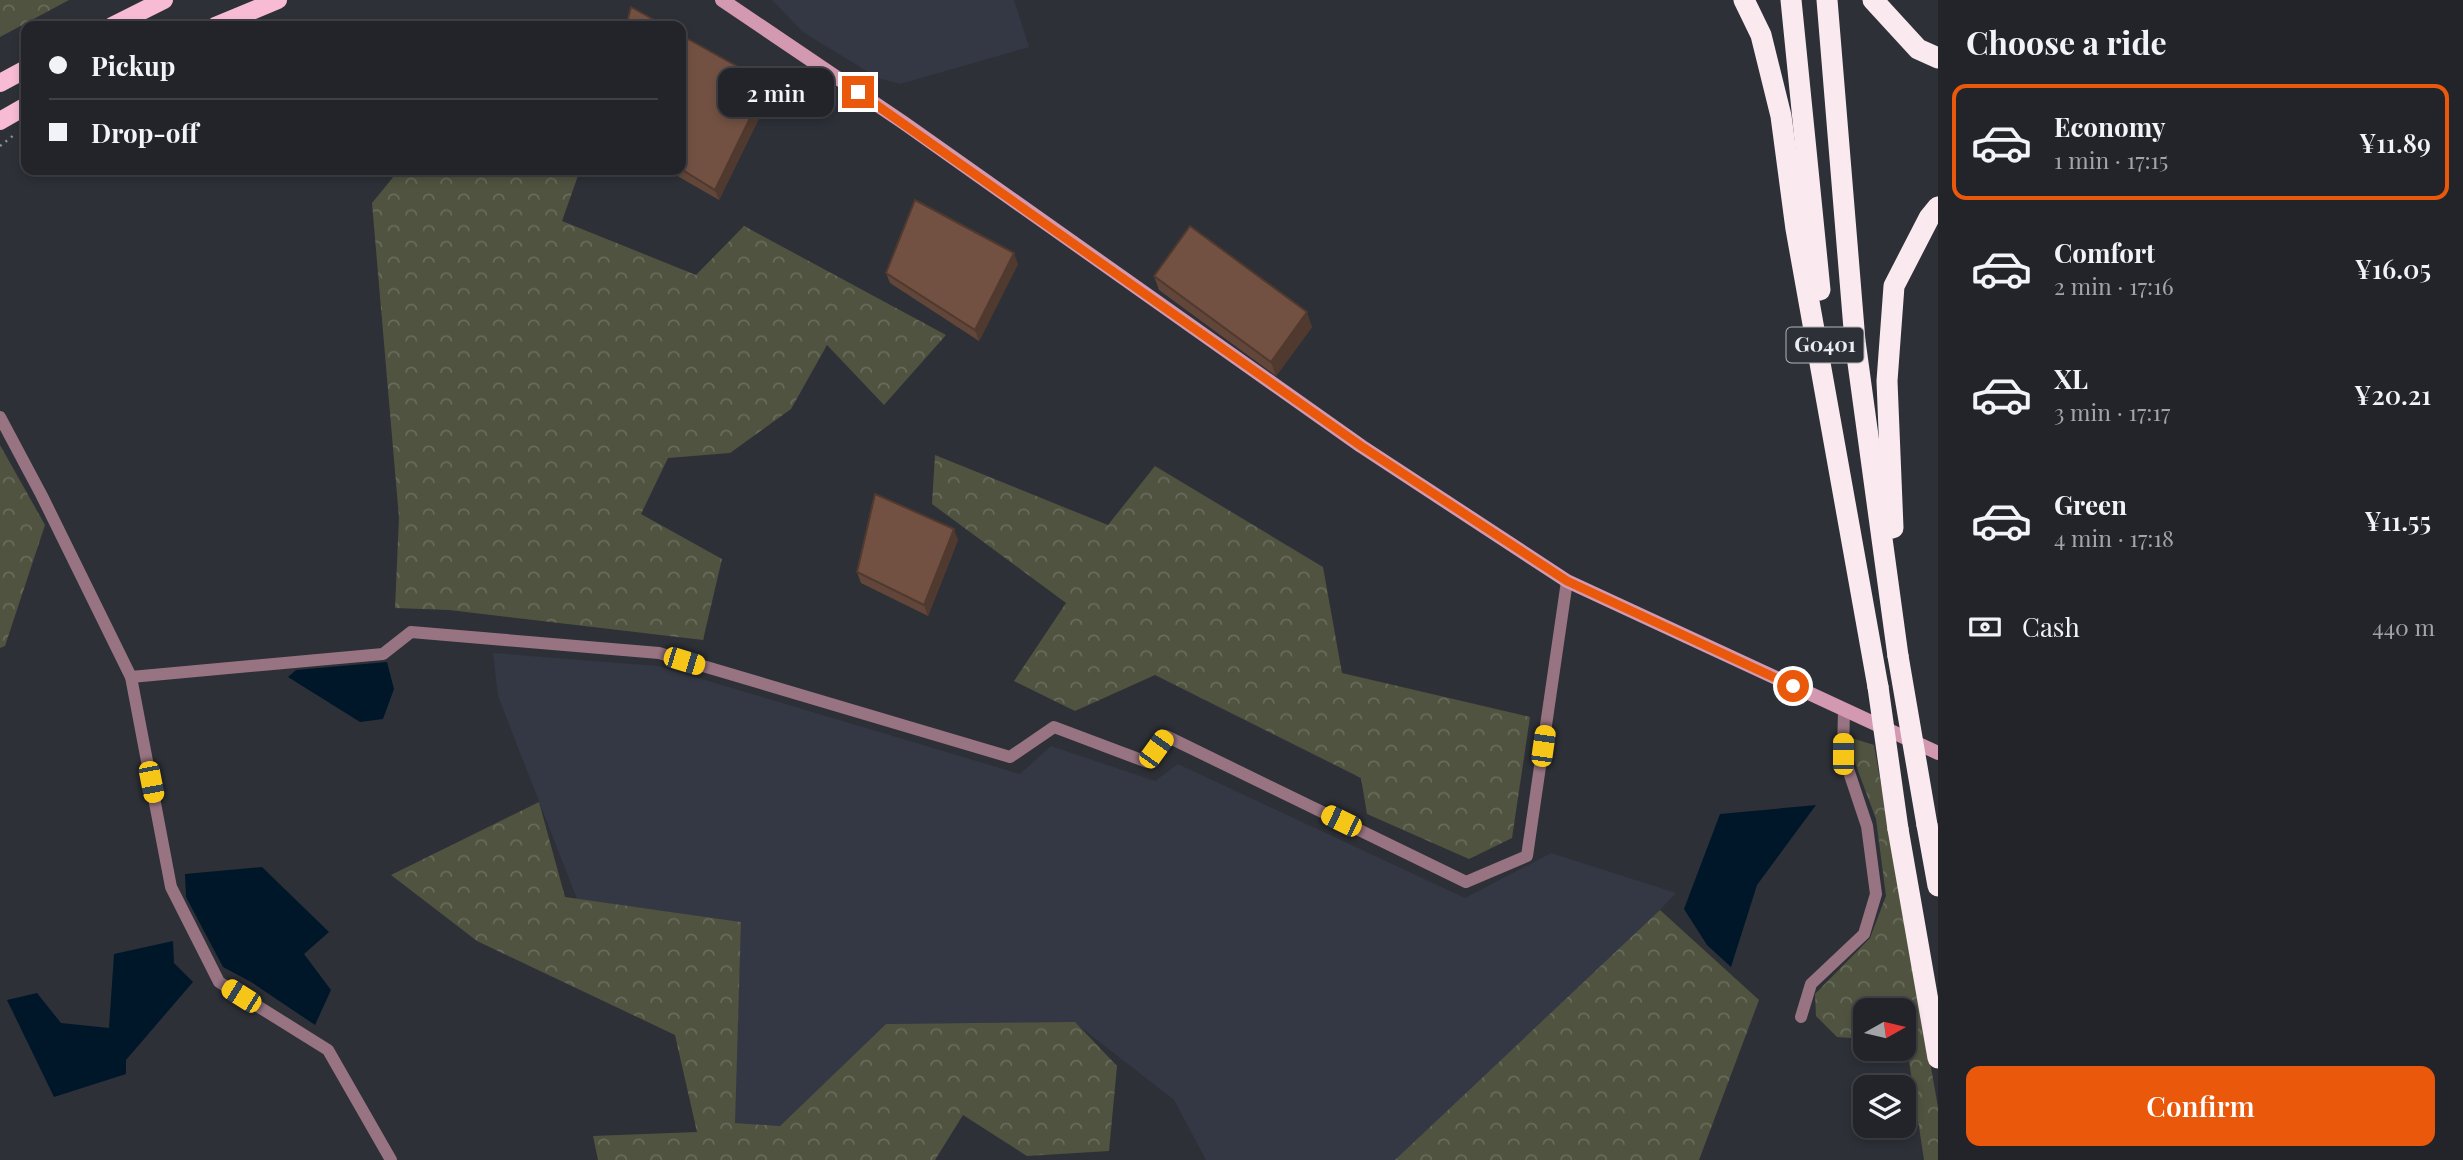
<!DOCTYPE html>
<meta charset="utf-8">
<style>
body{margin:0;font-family:"Playfair Display",serif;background:#2a2c31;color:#f1f3f6;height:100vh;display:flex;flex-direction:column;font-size:26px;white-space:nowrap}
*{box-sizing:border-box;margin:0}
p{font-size:23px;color:#a2a4a8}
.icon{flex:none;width:38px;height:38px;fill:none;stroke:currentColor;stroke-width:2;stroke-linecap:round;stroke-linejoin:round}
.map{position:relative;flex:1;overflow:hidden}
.panel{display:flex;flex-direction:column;background:#222429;width:525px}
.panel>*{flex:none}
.guide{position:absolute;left:21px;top:21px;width:665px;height:154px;border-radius:14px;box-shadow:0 4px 10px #0003,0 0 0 2px #3f4146;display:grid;align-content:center;height:154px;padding:0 28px;background:#222429}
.needle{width:46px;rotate:82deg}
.fabs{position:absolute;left:1853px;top:998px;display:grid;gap:14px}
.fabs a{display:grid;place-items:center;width:63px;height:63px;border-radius:14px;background:#222429;box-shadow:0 4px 10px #0003,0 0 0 2px #3f4146;font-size:35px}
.end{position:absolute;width:32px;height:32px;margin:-16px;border:9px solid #ea580c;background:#fff;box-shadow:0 0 0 4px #fff}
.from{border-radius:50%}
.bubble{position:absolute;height:49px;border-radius:14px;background:#222429;box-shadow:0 4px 10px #0003,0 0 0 2px #3f4146;font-size:23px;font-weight:600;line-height:49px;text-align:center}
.car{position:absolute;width:21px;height:42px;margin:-21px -10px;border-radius:9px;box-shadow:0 0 5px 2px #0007;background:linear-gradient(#f5c518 24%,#345 0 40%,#f5c518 0 76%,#345 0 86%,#f5c518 0)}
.guide b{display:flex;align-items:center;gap:24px;height:66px;font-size:26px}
.guide b+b{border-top:2px solid #3f4146}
.guide i{width:18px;height:18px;background:#f1f3f6}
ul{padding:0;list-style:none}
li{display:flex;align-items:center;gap:21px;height:116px;margin:0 14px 10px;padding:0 14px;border:4px solid transparent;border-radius:14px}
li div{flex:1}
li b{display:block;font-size:26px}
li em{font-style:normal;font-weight:600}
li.selected{border-color:#ea580c}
li>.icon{width:63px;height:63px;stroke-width:1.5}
h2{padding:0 28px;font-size:32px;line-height:84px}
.pay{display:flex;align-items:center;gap:18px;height:77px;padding:0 28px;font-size:26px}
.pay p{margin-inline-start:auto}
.cta{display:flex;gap:14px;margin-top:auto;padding:14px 28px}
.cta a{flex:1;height:80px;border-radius:14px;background:#ea580c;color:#fff;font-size:28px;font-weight:600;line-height:80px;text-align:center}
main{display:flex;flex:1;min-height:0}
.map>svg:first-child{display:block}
</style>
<main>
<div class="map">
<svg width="1938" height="1160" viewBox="0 0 1938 1160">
<defs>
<pattern id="forest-crowns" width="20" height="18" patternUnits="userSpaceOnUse" patternTransform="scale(1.75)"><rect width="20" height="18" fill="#50533f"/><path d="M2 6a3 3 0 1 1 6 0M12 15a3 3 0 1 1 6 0" fill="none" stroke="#696c5b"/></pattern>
</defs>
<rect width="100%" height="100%" fill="#2d3037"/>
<g fill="#343845">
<path d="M772 0H1014L1029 47 900 84 878 78 803 32Z"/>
<path d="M493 653 658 666 1020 774 1051 746 1155 781 1178 764 1465 898 1551 853 1676 893 1604 969 1398 1160H1206L1174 1100 1074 1022 886 1024 780 1126 734 1123 741 922 577 899 498 696Z"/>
</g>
<g fill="url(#forest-crowns)">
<path d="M0 0H69L0 37Z"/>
<path d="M399 170H580L562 221 696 275 744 226 946 335 884 405 827 345 791 409 730 453 668 458 641 514 722 559 703 640 449 610 395 608 399 518 372 203Z"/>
<path d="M0 445 45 525 5 646 0 648Z"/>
<path d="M935 455 1108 525 1155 466 1323 567 1342 673 1530 717 1512 838 1469 859 1367 814 1361 778 1155 675 1075 711 1014 681 1066 603 932 504Z"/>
<path d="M1845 736 1874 745 1938 1107V1160H1924L1907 1048 1904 1047V1010H1866L1865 1039 1837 1037 1816 1016 1815 994 1870 938 1886 896 1876 819Z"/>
<path d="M539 802 565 897 741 922 735 1123 780 1126 886 1024 1075 1022 1117 1066 1109 1151 1027 1156 963 1115 935 1160H598L593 1136 697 1132 675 1035 477 941 391 875Z"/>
<path d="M1660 910 1759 1000 1699 1160H1395Z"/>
</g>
<g fill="#001729">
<path d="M387 662 394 689 383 719 360 722 288 677 296 670Z"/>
<path d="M1816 805 1757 885 1731 967 1707 945 1684 909 1720 814Z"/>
<path d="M262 867 329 932 304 954 331 990 315 1025 251 982 223 967 186 897 185 874Z"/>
<path d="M173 941 174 963 193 982 126 1060V1074L54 1097 7 1000 37 993 61 1023 109 1028 114 954Z"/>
</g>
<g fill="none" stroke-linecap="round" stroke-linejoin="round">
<path stroke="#8e9096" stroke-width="2.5" stroke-dasharray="2 5" stroke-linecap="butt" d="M0 146 14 135"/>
<g stroke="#987482" stroke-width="12">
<path d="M0 417 42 496 131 677 171 887 219 982 328 1050 391 1160"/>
<path d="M131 677 383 654 411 632 659 653 1010 757 1054 727 1147 762 1166 736 1466 882 1527 856 1567 581"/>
<path d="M1801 1017 1811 984 1864 934 1876 894 1867 826 1843 754 1844 710"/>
</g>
<path stroke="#d399b1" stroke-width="14" d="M722 0 904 123 1361 446 1567 581 1938 753"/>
<g stroke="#f7bbd4" stroke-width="18">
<path d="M112 26 164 0"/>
<path d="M215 26 278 0"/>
<path d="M0 83 26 69"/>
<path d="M0 121 26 106"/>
</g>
<g stroke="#fbe9f0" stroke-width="21">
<path d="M1744 0 1761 35 1781 116 1796 229 1878 687"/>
<path d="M1791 0 1820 290"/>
<path d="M1827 0 1855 341 1898 656"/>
<path d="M1873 0 1918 49 1938 58"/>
<path d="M1893 528 1887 381 1894 286 1929 218 1938 207"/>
<path d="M1927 825 1938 886"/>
<path d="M1898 829 1938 1058"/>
</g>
<g stroke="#fbe9f0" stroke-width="21">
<path d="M1898 656 1927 825"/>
<path d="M1878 687 1898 829"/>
</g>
</g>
<g fill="#624639">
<path d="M767 83 771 94 719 200 667 170H681Z"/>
<path d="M1018 264 979 341 890 283 886 273Z"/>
<path d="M1154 276 1312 327 1276 376 1159 290Z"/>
<path d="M958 540 928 616 861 583 857 572Z"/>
</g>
<g fill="#50392e">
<path d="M767 83 771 94 719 200 715 190Z"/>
<path d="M1014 253 1018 264 979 341 975 330Z"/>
<path d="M1307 312 1312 327 1276 376 1271 362Z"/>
<path d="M954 529 958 540 928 616 924 605Z"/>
</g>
<g fill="#725142" stroke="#50392e" stroke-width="2">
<path d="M631 7 665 26H626Z"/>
<path d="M681 35 767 83 715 190 681 169Z"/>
<path d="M915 200 1014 253 975 330 886 273Z"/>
<path d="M1190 226 1307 312 1271 362 1154 276Z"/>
<path d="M875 494 954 529 924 605 857 572Z"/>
</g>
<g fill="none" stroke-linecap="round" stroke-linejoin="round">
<path stroke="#ea580c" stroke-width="9" d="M858 92 1361 446 1567 581 1793 686"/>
</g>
<g text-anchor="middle" stroke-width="5" stroke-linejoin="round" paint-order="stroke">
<rect fill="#2d3037" stroke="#b2b4b9" stroke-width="2" x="1786.5" y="327.5" width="77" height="35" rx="5"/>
<g font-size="21" font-weight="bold" fill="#ebecf1">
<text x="1825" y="352">G0401</text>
</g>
</g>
</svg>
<div class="fabs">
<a><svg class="needle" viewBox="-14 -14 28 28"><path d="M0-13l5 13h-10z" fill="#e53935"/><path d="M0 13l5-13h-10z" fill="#a2a4a8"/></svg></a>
<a><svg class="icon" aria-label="layers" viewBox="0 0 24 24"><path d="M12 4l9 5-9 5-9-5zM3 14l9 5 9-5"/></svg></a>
</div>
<i class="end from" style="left:1793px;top:686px"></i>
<i class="end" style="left:858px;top:92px"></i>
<div class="bubble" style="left:718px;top:68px;width:116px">2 min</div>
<i class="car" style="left:684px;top:661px;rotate:107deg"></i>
<i class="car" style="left:1543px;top:746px;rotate:8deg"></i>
<i class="car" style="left:1156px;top:749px;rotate:36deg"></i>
<i class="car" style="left:1843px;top:754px;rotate:0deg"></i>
<i class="car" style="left:151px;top:782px;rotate:169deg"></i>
<i class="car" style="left:1341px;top:821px;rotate:296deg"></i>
<i class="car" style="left:241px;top:996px;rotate:302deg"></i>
<div class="guide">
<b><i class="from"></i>Pickup</b>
<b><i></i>Drop-off</b>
</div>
</div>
<section class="panel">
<h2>Choose a ride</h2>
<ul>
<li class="selected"><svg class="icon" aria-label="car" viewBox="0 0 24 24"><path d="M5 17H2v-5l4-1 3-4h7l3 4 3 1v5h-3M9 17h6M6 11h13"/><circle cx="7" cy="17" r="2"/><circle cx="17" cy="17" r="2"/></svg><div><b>Economy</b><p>1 min · 17:15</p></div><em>¥11.89</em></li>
<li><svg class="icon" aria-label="car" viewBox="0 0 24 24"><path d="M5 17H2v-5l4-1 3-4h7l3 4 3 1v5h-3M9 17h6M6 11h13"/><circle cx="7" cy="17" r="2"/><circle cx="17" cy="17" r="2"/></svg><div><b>Comfort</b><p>2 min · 17:16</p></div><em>¥16.05</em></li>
<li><svg class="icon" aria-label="car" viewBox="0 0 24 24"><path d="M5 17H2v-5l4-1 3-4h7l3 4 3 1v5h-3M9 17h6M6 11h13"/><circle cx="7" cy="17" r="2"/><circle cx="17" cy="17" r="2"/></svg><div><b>XL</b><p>3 min · 17:17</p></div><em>¥20.21</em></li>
<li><svg class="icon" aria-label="car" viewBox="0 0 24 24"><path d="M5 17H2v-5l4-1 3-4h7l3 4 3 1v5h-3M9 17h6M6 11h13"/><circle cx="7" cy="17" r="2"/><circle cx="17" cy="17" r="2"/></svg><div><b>Green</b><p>4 min · 17:18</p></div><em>¥11.55</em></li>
</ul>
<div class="pay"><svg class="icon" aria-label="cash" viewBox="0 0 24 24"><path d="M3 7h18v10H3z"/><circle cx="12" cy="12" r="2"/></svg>Cash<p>440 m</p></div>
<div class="cta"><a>Confirm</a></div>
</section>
</main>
